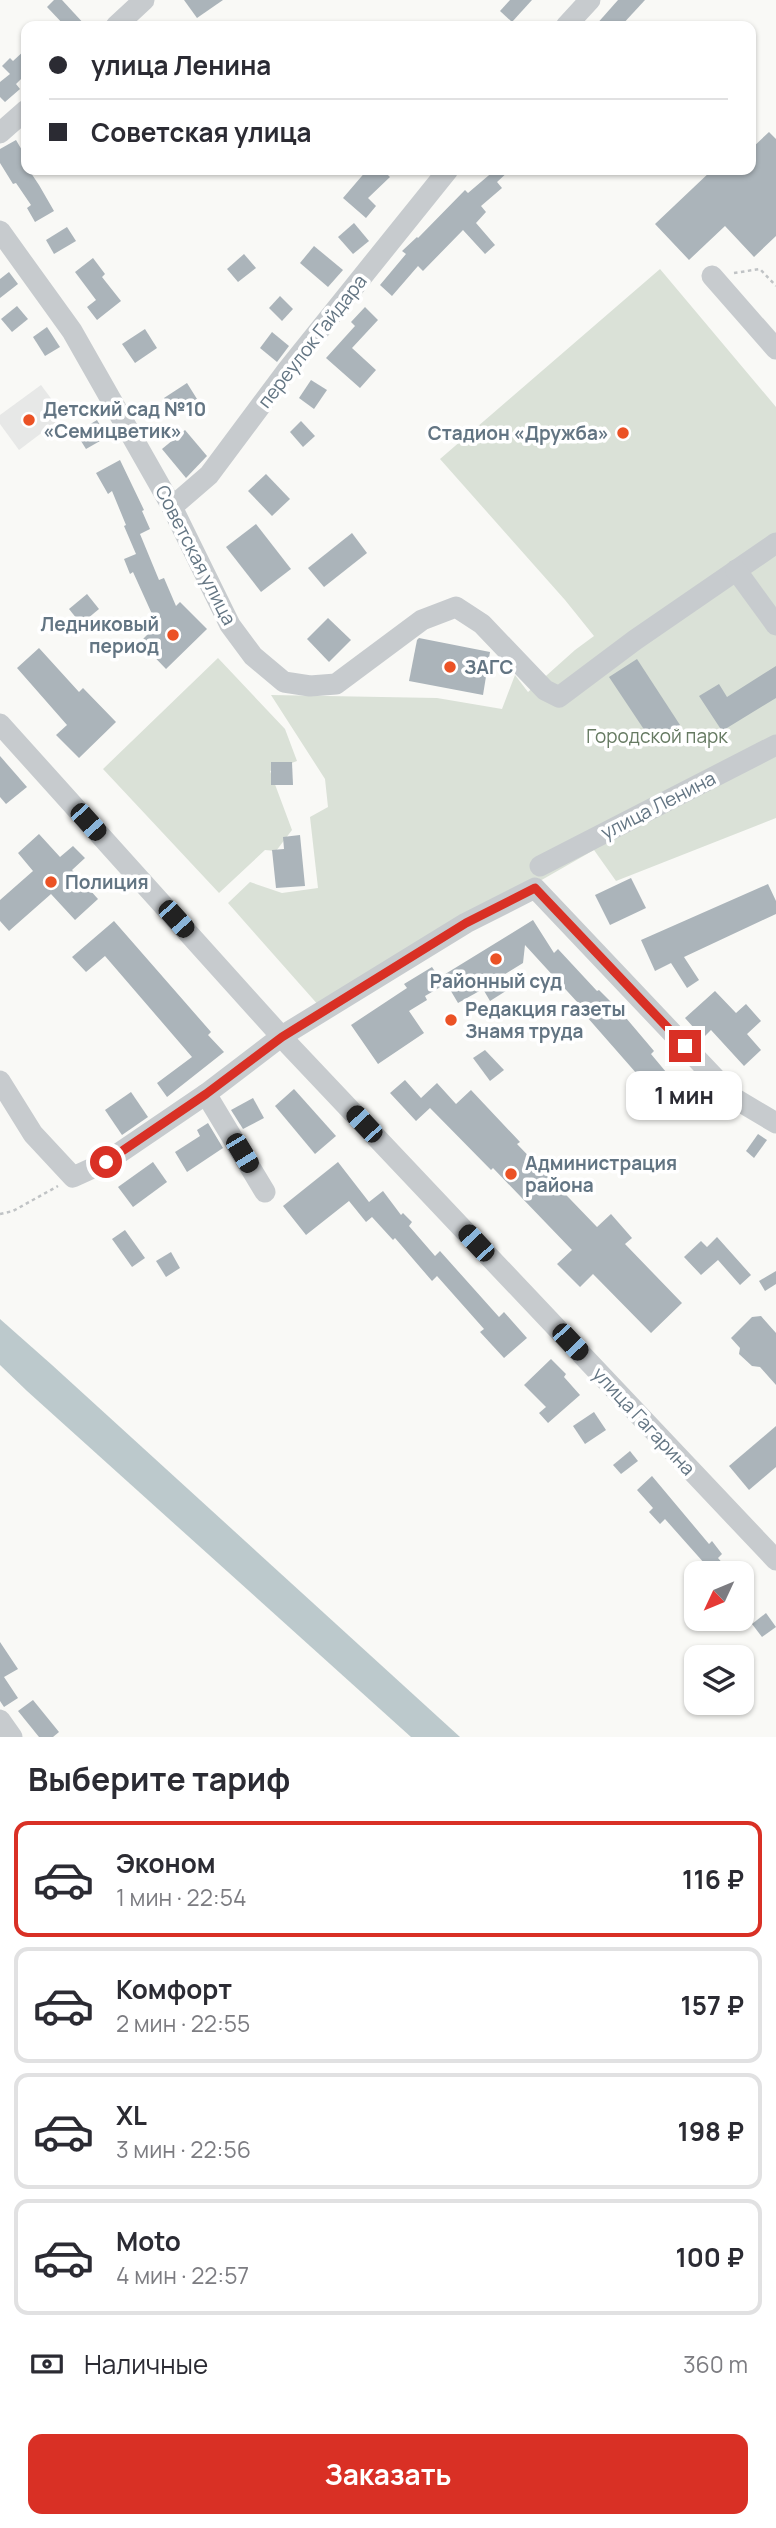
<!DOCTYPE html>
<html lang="ru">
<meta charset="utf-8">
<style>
body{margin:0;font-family:Manrope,sans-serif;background:#f2f2f3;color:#2b2b33;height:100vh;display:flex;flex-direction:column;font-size:26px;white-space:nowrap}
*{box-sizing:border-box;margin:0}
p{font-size:23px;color:#7c7c81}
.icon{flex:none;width:38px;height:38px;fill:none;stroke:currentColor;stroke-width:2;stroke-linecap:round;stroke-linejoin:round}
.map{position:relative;height:1737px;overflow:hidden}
.side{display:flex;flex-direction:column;background:#fff;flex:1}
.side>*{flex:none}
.guide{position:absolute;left:21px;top:21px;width:735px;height:154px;border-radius:14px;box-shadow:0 2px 5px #0004;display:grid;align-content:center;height:154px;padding:0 28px;background:#fff}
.needle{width:46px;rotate:226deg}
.tools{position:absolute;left:684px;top:1561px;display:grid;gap:14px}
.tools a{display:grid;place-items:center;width:70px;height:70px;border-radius:14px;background:#fff;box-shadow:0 2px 5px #0004;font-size:35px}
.end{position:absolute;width:32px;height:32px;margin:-16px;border:9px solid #d93025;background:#fff;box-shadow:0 0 0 4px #fff}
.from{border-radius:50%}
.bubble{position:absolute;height:49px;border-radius:14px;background:#fff;box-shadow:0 2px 5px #0004;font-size:23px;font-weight:700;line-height:49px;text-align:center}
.car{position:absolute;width:21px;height:42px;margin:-21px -10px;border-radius:9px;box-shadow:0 0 5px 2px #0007;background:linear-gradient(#222 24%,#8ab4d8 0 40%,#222 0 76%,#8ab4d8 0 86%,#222 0)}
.guide b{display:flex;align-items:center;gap:24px;height:66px;font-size:26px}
.guide b+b{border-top:2px solid #e1e1e2}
.guide i{width:18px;height:18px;background:#2b2b33}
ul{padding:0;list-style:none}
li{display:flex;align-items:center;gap:21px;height:116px;margin:0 14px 10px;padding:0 14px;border:4px solid #e1e1e2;border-radius:14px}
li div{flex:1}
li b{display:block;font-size:26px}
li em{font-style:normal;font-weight:700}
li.selected{border-color:#d93025}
li>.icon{width:63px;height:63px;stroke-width:1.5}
h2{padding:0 28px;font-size:32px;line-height:84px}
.pay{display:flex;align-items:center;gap:18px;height:77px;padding:0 28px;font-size:26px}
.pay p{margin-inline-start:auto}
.primary-button{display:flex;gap:14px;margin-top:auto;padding:14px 28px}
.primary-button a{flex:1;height:80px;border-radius:14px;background:#d93025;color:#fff;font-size:28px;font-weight:700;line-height:80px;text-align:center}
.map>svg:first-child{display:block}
</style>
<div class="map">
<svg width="776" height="1737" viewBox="0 0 776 1737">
<rect width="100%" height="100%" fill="#f9f9f6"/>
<path fill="#e7e8e7" d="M41 385 64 416 19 450 0 424V415Z"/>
<g fill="#dae1d7">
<path d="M660 269 776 407V818L616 881 594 850 320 1007 228 903 250 882 282 893 318 888 310 817 328 807 325 779 271 695 437 698 502 709 515 675 528 692 575 650 594 636 565 600 440 459Z"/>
<path d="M218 658 285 729 297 761 270 771 292 830 276 851 265 850 219 893 103 769Z"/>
</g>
<path fill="#bcc9cc" d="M0 1319 52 1365 460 1737H411L27 1391 0 1365Z"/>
<g fill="#abb4ba">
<path d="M54 0H62L86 26H65L47 7Z"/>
<path d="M184 0H223L197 18Z"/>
<path d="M510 0H532L512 22 500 11Z"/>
<path d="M618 0H645L621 26H595Z"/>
<path d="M26 49V74L16 84 20 89 5 102 0 97V82L10 74 2 66 10 58 13 61Z"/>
<path d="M769 132 776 139V236L754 257 725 226 689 260 655 224 712 170H751V149Z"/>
<path d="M16 140 26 157V170H29L39 185 54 211 35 222 27 208 31 205 16 183 13 184 0 163V149Z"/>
<path d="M367 170H383L390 177 368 198 376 206 366 218 343 198Z"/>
<path d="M495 170H510L497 182 502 188 481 206 486 212 476 223 495 245 485 254 463 230 423 271 418 266 392 296 380 285 406 254 402 251 417 237 418 238 465 190 468 193Z"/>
<path d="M354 223 369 241 353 254 338 237Z"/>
<path d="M67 227 76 241 54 254 46 240Z"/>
<path d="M314 246 343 270 328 287 300 263Z"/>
<path d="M244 254 256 268 238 282 227 269Z"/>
<path d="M93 258 105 274 102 277 121 301 97 320 87 307 96 300 75 272Z"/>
<path d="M9 272 18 284 0 298V279Z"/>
<path d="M280 296 293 309 282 321 269 308Z"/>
<path d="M17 306 28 319 12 332 1 319Z"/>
<path d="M365 307 378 320 352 348 376 370 360 388 326 358 355 326 351 322Z"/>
<path d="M47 327 60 347 45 356 33 337Z"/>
<path d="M145 329 157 348 135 363 122 344Z"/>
<path d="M272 332 289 346 277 362 260 348Z"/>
<path d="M311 380 327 390 314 409 299 398Z"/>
<path d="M187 383 197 399 174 414 164 398Z"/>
<path d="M97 420 107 437 86 449 76 433Z"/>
<path d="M301 421 315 436 303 447 290 432Z"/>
<path d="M185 430 207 456 186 478 162 449Z"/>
<path d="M120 460 144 510 142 511 150 529 140 534 159 580 164 578 176 606 180 602 207 629 166 669 140 642 157 625 133 572 130 574 124 559 136 554 124 526 126 525 112 491 108 494 96 473Z"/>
<path d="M266 474 290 499 272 516 248 491Z"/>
<path d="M256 524 291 569 261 592 226 547Z"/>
<path d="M352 533 367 553 324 587 308 568Z"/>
<path d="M87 594 99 609 81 624 69 609Z"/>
<path d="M328 618 351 640 329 662 307 639Z"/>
<path d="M419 638 490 652 483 695 409 681 417 640Z"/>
<path d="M39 648 79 692 83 688 116 722 79 758 56 735 67 725 17 668Z"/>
<path d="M637 659 680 725 653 743 609 677Z"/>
<path d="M776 666V698L722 731 699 696 719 684 727 697Z"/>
<path d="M0 756 27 787 6 804 0 797Z"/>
<path d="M271 762H292L293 785H271Z"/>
<path d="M39 834 60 857 73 846 85 858 72 870 98 899 75 920 51 894 9 931 0 921V900L33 871 18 853Z"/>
<path d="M300 835 305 886 276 888 272 850 284 849 283 837Z"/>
<path d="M631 878 646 908 610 925 595 895Z"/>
<path d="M768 884 776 901V914L684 957 699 980 687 988 671 963 655 971 641 940Z"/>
<path d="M533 920 554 953 558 949 597 991 599 990 621 1012 654 1051 651 1054 666 1072 648 1087 645 1084 638 1089 631 1080 637 1074 587 1017 589 1015 525 945 523 963 502 976 509 989 490 1001 483 989 458 1003 442 976Z"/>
<path d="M114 921 211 1032 208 1035 224 1052 167 1097 157 1083 192 1057 105 956 86 972 72 957Z"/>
<path d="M432 967 444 985 425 996 427 1000 409 1011 424 1033 378 1064 351 1025 407 988 404 984Z"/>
<path d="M715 991 736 1013 746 1004 761 1021 747 1034 761 1050 744 1066 711 1030 703 1038 685 1018Z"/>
<path d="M485 1050 504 1070 490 1081 473 1058Z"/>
<path d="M405 1080 421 1098 437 1083 456 1104 471 1090 520 1142 517 1144 597 1227 611 1214 632 1238 625 1244 682 1303 651 1333 593 1274 580 1287 557 1264 572 1250 493 1168 491 1170 430 1108 416 1121 390 1093Z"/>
<path d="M294 1089 336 1136 315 1154 275 1106Z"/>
<path d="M131 1092 148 1117 122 1135 105 1110Z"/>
<path d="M253 1098 264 1118 243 1129 231 1110Z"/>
<path d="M208 1123 223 1148 187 1172 175 1152 200 1136 197 1130Z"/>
<path d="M758 1134 767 1140 754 1158 746 1151Z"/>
<path d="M153 1162 167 1182 133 1207 118 1187Z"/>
<path d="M338 1162 369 1202 383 1191 401 1215 403 1213 412 1222 409 1226 435 1256 440 1251 499 1317 504 1312 527 1338 504 1358 480 1332 484 1329 437 1276 432 1281 395 1238 393 1240 372 1217 366 1222 349 1201 306 1235 283 1206Z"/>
<path d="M125 1230 145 1258 132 1267 112 1239Z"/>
<path d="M717 1237 751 1275 740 1285 718 1260 701 1275 684 1257 701 1241 707 1247Z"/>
<path d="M171 1252 180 1268 166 1277 156 1261Z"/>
<path d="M776 1271V1284L765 1291 759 1281Z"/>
<path d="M761 1316 776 1333V1385L760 1367 752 1366 739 1354 740 1348 731 1338 752 1317Z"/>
<path d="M551 1359 566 1374 564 1377 580 1395 548 1423 539 1413 546 1407 524 1385Z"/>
<path d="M594 1412 606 1430 585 1444 573 1426Z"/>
<path d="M776 1426V1467L749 1490 729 1466Z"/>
<path d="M630 1451 638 1461 621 1474 613 1465Z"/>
<path d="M652 1476 709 1544 712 1541 722 1554 718 1558 731 1573H713L665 1519 660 1524 649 1512 653 1508 637 1490Z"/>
<path d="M766 1613 776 1627 762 1637 752 1624Z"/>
<path d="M0 1642 18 1669 4 1677 18 1698 4 1707 0 1701Z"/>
<path d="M33 1700 59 1732 53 1737H39L18 1711Z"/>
</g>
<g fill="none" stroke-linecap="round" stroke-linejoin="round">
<g stroke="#c0c3c5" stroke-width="2.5" stroke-dasharray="3.5 3.5" stroke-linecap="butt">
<path d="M734 273 760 269 776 286"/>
<path d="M0 1214 13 1211 58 1186"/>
</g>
<g stroke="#c7cbce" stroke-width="21">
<path d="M116 26 144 0"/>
<path d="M566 26 590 0"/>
<path d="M0 133 26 110"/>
<path d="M0 231 72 331 172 507 230 625 253 656 284 682 310 686 336 684 422 620 456 607 482 624 545 690 559 697 635 640 776 543"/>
<path d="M712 276 776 349"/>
<path d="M172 507 209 475 288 369 448 170"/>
<path d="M736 570 776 625"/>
<path d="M0 724 289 1045 776 1560"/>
<path d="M540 866 776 745"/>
<path d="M0 1081 33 1134 73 1177 106 1162 206 1094 282 1036 466 923 535 888 734 1098 776 1123"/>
<path d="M206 1094 265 1192"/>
<path d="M0 1720 12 1737"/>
</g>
</g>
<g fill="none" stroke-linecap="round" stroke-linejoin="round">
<path stroke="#d93025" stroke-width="9" d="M106 1162 206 1094 282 1037 466 923 535 888 685 1046"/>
</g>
<g fill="#eb5225" stroke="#fff" stroke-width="2.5">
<circle cx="29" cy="420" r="7"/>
<circle cx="623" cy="433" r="7"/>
<circle cx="173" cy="635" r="7"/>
<circle cx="450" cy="667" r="7"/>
<circle cx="51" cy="882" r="7"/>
<circle cx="496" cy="959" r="7"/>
<circle cx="451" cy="1020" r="7"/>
<circle cx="511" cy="1174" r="7"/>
</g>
<g text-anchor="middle" stroke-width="7" stroke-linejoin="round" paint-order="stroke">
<g font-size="19" fill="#637583" stroke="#fff">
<text transform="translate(312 341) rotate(-52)" y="7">переулок Гайдара</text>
<text transform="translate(196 555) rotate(63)" y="7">Советская улица</text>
<text transform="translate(658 805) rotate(-27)" y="7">улица Ленина</text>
<text transform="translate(644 1421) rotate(47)" y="7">улица Гагарина</text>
</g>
<g font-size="19" font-weight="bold" fill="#637583" stroke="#fff" text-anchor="start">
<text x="43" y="416">Детский сад №10<tspan x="43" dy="22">«Семицветик»</tspan></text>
<text x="609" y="440" text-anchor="end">Стадион «Дружба»</text>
<text x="159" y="631" text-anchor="end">Ледниковый<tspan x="159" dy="22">период</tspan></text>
<text x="464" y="674">ЗАГС</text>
<text x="65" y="889">Полиция</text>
<text x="496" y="988" text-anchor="middle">Районный суд</text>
<text x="465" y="1016">Редакция газеты<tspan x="465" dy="22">Знамя труда</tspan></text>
<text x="525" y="1170">Администрация<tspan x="525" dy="22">района</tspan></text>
</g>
<g font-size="19" fill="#667a62" stroke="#fff">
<text x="657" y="743">Городской парк</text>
</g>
</g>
</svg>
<div class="tools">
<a><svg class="needle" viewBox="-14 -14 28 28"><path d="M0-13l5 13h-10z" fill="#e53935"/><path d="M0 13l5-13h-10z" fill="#7c7c81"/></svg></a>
<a><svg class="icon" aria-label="layers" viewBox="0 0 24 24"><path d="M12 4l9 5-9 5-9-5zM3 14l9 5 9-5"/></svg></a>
</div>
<i class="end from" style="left:106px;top:1162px"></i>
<i class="end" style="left:685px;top:1046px"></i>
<div class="bubble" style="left:626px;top:1071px;width:116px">1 мин</div>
<i class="car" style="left:88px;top:822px;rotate:138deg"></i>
<i class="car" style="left:176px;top:919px;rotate:138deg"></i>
<i class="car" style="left:364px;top:1124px;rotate:317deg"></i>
<i class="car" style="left:242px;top:1153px;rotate:149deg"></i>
<i class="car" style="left:476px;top:1243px;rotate:317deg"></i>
<i class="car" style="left:570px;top:1342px;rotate:137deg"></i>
<div class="guide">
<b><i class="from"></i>улица Ленина</b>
<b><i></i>Советская улица</b>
</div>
</div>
<section class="side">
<h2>Выберите тариф</h2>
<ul>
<li class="selected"><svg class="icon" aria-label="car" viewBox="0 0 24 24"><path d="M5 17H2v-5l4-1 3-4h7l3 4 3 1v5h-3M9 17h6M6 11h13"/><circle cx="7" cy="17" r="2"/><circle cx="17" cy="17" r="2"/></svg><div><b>Эконом</b><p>1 мин · 22:54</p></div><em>116 ₽</em></li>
<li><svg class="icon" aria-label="car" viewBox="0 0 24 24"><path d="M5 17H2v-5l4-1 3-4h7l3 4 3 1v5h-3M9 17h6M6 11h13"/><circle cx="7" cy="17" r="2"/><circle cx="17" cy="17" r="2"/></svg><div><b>Комфорт</b><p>2 мин · 22:55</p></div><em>157 ₽</em></li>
<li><svg class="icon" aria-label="car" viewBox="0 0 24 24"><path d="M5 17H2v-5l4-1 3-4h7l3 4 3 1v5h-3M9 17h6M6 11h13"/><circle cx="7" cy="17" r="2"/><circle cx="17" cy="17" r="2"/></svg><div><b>XL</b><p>3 мин · 22:56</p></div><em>198 ₽</em></li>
<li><svg class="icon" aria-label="car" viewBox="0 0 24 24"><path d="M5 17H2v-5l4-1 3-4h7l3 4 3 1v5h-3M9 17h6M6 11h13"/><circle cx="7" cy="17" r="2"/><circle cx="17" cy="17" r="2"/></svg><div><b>Moto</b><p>4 мин · 22:57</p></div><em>100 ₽</em></li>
</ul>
<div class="pay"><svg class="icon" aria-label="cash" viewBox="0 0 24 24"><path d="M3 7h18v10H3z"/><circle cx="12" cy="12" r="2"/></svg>Наличные<p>360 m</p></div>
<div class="primary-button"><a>Заказать</a></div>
</section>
